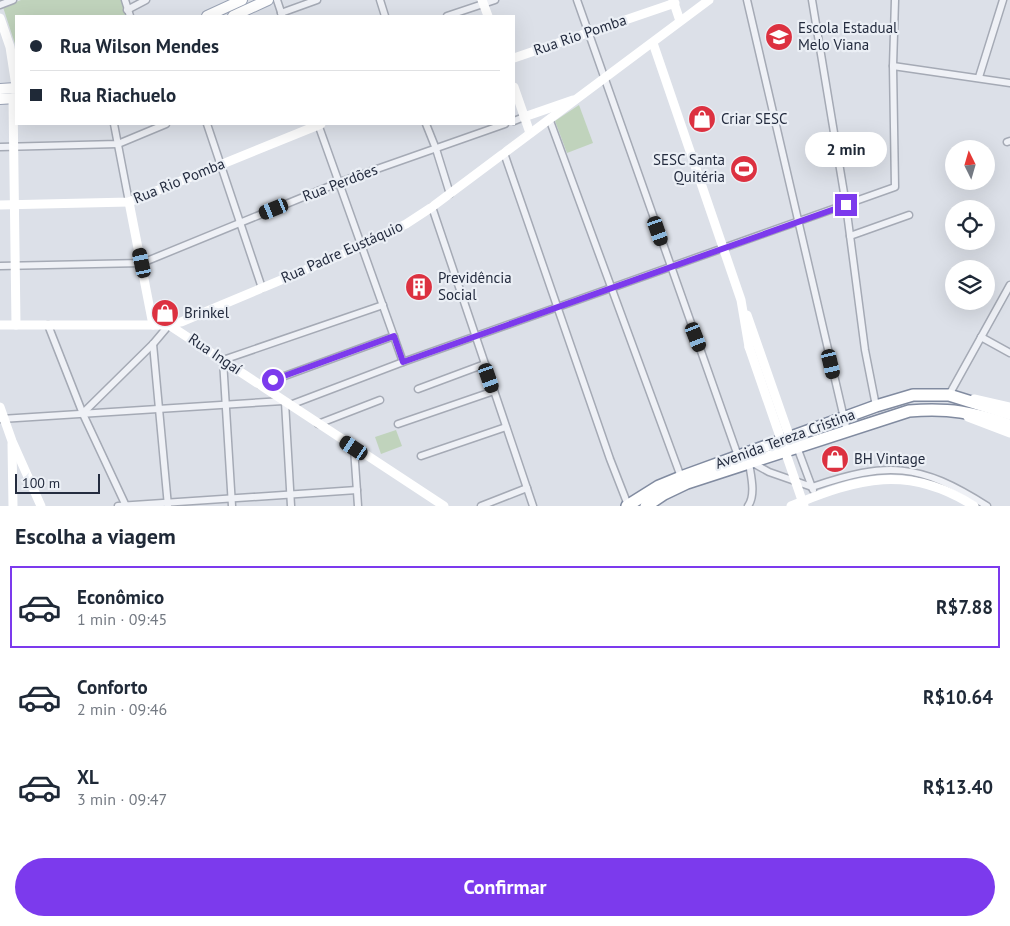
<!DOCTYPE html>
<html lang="pt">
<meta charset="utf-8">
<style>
body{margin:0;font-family:"PT Sans",sans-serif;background:#f2f2f3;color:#1f2937;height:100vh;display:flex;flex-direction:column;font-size:19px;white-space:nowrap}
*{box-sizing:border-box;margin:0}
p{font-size:16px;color:#747a83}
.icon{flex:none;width:28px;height:28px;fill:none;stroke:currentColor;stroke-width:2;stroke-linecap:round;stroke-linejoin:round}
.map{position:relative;height:506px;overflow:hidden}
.panel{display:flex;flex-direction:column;background:#fff;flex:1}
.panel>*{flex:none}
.top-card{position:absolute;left:15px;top:15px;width:500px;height:110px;border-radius:0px;box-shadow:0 5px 20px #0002;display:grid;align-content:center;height:110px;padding:0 15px;background:#fff}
.needle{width:32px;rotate:355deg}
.fabs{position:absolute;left:945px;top:140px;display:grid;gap:10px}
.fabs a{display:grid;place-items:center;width:50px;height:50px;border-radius:50%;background:#fff;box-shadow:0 5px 20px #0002;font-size:25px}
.scale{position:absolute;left:15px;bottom:12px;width:85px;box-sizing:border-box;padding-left:5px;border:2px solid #242c3f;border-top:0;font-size:14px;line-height:18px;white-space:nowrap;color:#242c3f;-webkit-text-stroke:4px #ebeff5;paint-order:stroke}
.end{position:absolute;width:22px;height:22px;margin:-11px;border:6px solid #7c3aed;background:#fff;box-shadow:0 0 0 2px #fff}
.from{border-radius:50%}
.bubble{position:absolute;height:35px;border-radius:18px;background:#fff;box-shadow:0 5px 20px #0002;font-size:16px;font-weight:700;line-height:35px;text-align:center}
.car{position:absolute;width:15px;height:30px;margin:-15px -8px;border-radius:6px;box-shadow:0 0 4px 1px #0007;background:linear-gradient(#222 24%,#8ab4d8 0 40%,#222 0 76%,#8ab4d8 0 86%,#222 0)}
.top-card b{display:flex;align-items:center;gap:18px;height:48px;font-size:19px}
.top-card b+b{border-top:1px solid #e0e1e3}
.top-card i{width:12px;height:12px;background:#1f2937}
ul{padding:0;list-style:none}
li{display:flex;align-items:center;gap:15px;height:82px;margin:0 10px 8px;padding:0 5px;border:2px solid transparent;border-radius:0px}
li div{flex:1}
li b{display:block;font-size:19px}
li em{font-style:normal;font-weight:700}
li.selected{border-color:#7c3aed}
li>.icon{width:45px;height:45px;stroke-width:1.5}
h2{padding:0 15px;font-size:22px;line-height:60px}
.primary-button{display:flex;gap:10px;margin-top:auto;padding:10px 15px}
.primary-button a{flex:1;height:58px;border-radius:30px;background:#7c3aed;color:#fff;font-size:20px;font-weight:700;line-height:58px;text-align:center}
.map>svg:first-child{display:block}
</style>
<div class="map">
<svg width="1010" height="506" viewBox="0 0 1010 506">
<rect width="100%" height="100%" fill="#dce0e8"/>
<g fill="#c0d3bc">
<path d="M21 0H123L128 16H16V47L3 7Z"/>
<path d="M579 105 593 143 567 153 555 121Z"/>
<path d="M396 430 402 446 381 454 375 437Z"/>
</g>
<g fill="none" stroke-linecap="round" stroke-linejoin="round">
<g stroke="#a5aab5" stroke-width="9">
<g id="street">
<path d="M125 0 130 16"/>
<path d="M277 0 282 15"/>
<path d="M380 0 385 16"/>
<path d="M577 0 738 456"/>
<path d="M747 0 847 431"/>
<path d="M812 0 846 205 865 350 876 406"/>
<path d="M0 5 13 0"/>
<path d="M127 10 146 0"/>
<path d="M281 13 317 0"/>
<path d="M447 16 495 0"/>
<path d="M893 66 1010 83"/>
<path d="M979 77 1003 0"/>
<path d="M514 121 524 117"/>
<path d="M550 121 681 477"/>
<path d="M114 124 129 202"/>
<path d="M207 124 262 288"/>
<path d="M318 124 403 362"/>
<path d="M426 124 436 149 450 194"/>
<path d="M1007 142 1010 141"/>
<path d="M0 147 118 144 166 124"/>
<path d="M504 153 610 459 628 505"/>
<path d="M432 207 533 506"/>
<path d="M850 236 909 215"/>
<path d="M0 266 142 263 340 182 505 124"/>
<path d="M48 325 83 414 126 506"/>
<path d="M981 337 1010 353"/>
<path d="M153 344 168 506"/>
<path d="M260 385 394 336"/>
<path d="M418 389 485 364"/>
<path d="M949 395 1010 285"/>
<path d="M285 402 291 506"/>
<path d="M290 405 403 362 895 187 893 66 895 0"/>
<path d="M83 413 153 344 169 325"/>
<path d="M1 419 283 401"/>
<path d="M318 424 380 400"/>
<path d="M398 424 494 391"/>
<path d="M797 447 813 490"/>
<path d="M354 448 358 506"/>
<path d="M421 456 506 427"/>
<path d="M751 462 769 472 812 487"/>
<path d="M812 487C888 461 919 463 987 506"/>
<path d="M118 506 357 490"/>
<path d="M232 506 223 360 383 305"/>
<path d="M481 506 527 488"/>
<path d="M748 506C756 495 751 476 749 463"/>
</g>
</g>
<g stroke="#9aa3b5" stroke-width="12">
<g id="primary">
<path d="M207 16 242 0"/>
<path d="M233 16 268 0"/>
<path d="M0 89 16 88"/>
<path d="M0 99 16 98"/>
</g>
</g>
<g stroke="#818ba0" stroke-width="14">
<g id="highway">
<path d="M627 506 659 486 681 477 876 406 913 395H949L1010 414"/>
<path d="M646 506 664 494 687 483 909 411C950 408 972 412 1010 425"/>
</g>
</g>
<use href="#street" stroke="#eff1f6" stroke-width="6"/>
<g stroke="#fff" stroke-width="9">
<path d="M482 0 488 16"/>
<path d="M673 0 680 21"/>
<path d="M0 18 10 47 16 86"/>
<path d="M653 43 741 300 749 347"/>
<path d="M514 58 675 3"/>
<path d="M514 87 530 133"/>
<path d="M13 98 16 325"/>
<path d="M524 117 573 100"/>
<path d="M129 202 153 325"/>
<path d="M0 205 129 202 321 124"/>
<path d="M747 315 790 438"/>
<path d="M0 325H169L181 322 362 246 406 224 432 207 709 0"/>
<path d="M169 325 444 506"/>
<path d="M974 399 1010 407"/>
<path d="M0 407 12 441 41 506"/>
<path d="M968 417 1010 433"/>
<path d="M12 444 13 506"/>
<path d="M791 506C859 478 908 464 974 506"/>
</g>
<use href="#primary" stroke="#fff" stroke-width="10"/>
<use href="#highway" stroke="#fff" stroke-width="11"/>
<path stroke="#fff" stroke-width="9" d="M749 347 804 506"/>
</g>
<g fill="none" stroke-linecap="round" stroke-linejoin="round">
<path stroke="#7c3aed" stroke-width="6" d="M273 380 394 336 403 362 846 205"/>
</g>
<defs>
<g id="school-disc" transform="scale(1.4375)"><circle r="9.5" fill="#dc3140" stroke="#ebeff5"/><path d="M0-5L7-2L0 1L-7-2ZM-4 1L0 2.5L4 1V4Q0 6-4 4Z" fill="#fff"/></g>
<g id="shop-disc" transform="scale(1.4375)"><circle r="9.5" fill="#dc3140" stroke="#ebeff5"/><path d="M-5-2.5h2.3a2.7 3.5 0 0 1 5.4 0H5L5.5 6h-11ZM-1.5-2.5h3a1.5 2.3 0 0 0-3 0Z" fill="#fff"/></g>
<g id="stadium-disc" transform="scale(1.4375)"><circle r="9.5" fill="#dc3140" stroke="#ebeff5"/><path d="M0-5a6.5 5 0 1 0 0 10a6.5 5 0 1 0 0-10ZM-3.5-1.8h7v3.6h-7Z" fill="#fff"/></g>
<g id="building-disc" transform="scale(1.4375)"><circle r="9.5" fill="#dc3140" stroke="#ebeff5"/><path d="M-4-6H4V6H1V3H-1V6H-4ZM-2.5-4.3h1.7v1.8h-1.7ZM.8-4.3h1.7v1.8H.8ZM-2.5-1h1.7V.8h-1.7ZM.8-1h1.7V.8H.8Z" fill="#fff"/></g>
</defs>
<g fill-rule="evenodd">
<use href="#school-disc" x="779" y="37"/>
<use href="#shop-disc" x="702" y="119"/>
<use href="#stadium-disc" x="744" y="169"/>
<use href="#building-disc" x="419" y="287"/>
<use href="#shop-disc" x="165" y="313"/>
<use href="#shop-disc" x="835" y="459"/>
</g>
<g text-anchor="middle" stroke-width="4.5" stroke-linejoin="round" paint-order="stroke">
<g font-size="15" fill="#242c3f" stroke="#ebeff5" text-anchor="start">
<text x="798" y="33">Escola Estadual<tspan x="798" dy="17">Melo Viana</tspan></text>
<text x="721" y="124">Criar SESC</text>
<text x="725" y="165" text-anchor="end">SESC Santa<tspan x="725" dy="17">Quitéria</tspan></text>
<text x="438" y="283">Previdência<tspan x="438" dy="17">Social</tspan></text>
<text x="184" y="318">Brinkel</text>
<text x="854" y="464">BH Vintage</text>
</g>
<g font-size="15" fill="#242c3f" stroke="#ebeff5">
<text transform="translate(580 35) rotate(-19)" y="5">Rua Rio Pomba</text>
<text transform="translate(179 181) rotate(-22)" y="5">Rua Rio Pomba</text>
<text transform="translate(340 183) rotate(-21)" y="5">Rua Perdões</text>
<text transform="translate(342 252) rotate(-24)" y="5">Rua Padre Eustáquio</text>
<text transform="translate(215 354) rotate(34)" y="5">Rua Ingaí</text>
<text transform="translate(785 439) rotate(-20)" y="5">Avenida Tereza Cristina</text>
</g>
</g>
</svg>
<div class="fabs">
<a><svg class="needle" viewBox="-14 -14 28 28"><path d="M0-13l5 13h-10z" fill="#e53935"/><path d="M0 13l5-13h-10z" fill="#747a83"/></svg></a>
<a><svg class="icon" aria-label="locate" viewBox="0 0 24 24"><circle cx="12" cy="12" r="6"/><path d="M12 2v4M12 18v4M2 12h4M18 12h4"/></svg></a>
<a><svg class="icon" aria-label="layers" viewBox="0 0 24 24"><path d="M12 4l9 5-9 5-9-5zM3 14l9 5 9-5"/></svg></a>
</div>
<div class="scale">100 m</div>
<i class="end from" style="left:273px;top:380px"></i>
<i class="end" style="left:846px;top:205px"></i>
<div class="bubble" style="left:805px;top:132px;width:82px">2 min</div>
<i class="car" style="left:274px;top:209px;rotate:248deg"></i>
<i class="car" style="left:658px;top:231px;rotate:161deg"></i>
<i class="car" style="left:142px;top:263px;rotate:348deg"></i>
<i class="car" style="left:696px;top:337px;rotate:159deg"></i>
<i class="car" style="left:831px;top:364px;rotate:167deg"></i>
<i class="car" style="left:489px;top:378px;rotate:161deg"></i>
<i class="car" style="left:354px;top:448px;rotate:304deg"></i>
<div class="top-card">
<b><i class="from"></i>Rua Wilson Mendes</b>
<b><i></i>Rua Riachuelo</b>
</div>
</div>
<section class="panel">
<h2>Escolha a viagem</h2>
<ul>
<li class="selected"><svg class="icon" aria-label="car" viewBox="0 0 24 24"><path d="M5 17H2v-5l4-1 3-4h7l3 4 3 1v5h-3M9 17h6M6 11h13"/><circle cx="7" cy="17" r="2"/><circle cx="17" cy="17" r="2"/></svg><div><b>Econômico</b><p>1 min · 09:45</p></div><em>R$7.88</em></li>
<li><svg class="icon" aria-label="car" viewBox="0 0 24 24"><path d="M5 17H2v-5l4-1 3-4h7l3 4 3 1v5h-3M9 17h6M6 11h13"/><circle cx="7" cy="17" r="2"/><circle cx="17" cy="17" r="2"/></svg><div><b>Conforto</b><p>2 min · 09:46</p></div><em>R$10.64</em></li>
<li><svg class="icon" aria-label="car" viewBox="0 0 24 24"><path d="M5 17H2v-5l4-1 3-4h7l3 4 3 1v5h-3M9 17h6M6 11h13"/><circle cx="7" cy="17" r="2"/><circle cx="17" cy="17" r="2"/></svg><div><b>XL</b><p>3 min · 09:47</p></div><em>R$13.40</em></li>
</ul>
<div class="primary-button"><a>Confirmar</a></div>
</section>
